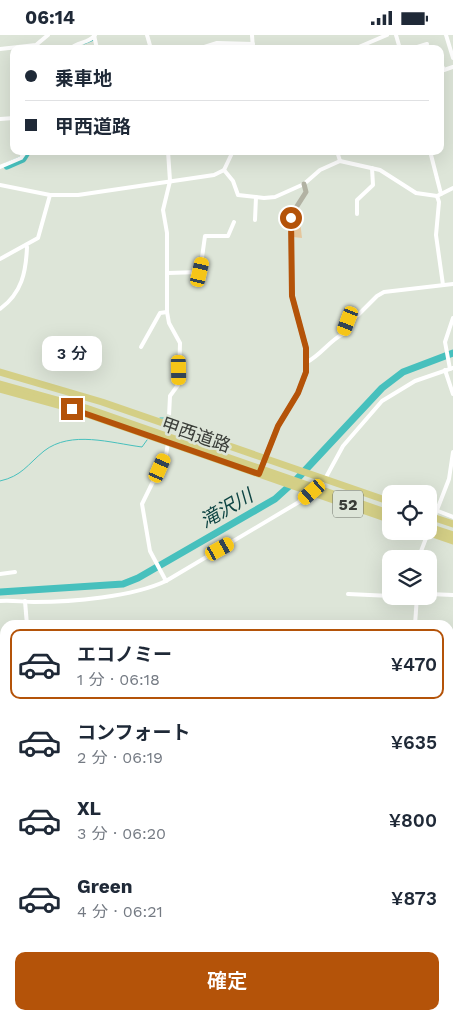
<!DOCTYPE html>
<html lang="ja">
<meta charset="utf-8">
<style>
body{margin:0;font-family:"Work Sans","Noto Sans JP",sans-serif;background:#f6f6f7;color:#1f2937;height:100vh;display:flex;flex-direction:column;font-size:19px;white-space:nowrap}
*{box-sizing:border-box;margin:0}
p{font-size:16px;color:#747a83}
.icon{flex:none;width:28px;height:28px;fill:none;stroke:currentColor;stroke-width:2;stroke-linecap:round;stroke-linejoin:round}
.map{position:relative;flex:1;overflow:hidden}
.panel{position:absolute;left:0px;top:585px;width:454px;height:400px;display:flex;flex-direction:column;background:#fff;border-radius:15px 15px 0 0;box-shadow:0 5px 20px #0002}
.panel>*{flex:none}
.hud{position:absolute;left:10px;top:10px;width:434px;height:110px;border-radius:10px;box-shadow:0 5px 20px #0002;display:grid;align-content:center;height:110px;padding:0 15px;background:#fff}
.buttons{position:absolute;left:382px;top:450px;display:grid;gap:10px}
.buttons a{display:grid;place-items:center;width:55px;height:55px;border-radius:10px;background:#fff;box-shadow:0 5px 20px #0002;font-size:25px}
.end{position:absolute;width:22px;height:22px;margin:-11px;border:6px solid #b45309;background:#fff;box-shadow:0 0 0 2px #fff}
.from{border-radius:50%}
.bubble{position:absolute;height:35px;border-radius:10px;background:#fff;box-shadow:0 5px 20px #0002;font-size:16px;font-weight:600;line-height:35px;text-align:center}
.car{position:absolute;width:15px;height:30px;margin:-15px -8px;border-radius:6px;box-shadow:0 0 4px 1px #0007;background:linear-gradient(#f5c518 24%,#345 0 40%,#f5c518 0 76%,#345 0 86%,#f5c518 0)}
.hud b{display:flex;align-items:center;gap:18px;height:48px;font-size:19px}
.hud b+b{border-top:1px solid #e0e1e3}
.hud i{width:12px;height:12px;background:#1f2937}
ul{padding:9px 0 0;list-style:none}
li{display:flex;align-items:center;gap:15px;height:70px;margin:0 10px 8px;padding:0 5px;border:2px solid transparent;border-radius:10px}
li div{flex:1}
li b{display:block;font-size:19px}
li em{font-style:normal;font-weight:600}
li.on{border-color:#b45309}
li>.icon{width:45px;height:45px;stroke-width:1.5}
.button{display:flex;gap:10px;margin-top:auto;padding:10px 15px}
.button a{flex:1;height:58px;border-radius:10px;background:#b45309;color:#fff;font-size:20px;font-weight:600;line-height:58px;text-align:center}
.status{display:flex;justify-content:space-between;align-items:center;height:35px;padding:0 25px;background:#fff;direction:ltr}
.status svg{height:14px;fill:currentColor}
.map>svg:first-child{display:block}
</style>
<div class="status"><b>06:14</b><svg viewBox="0 0 49 12"><path d="M0 12V9h3v3zM5 12V6h3v6zM10 12V3h3v9zM15 12V0h3v12zM26 1h20v11H26zM47 4h2v5h-2z"/></svg></div>
<div class="map">
<svg width="453" height="985" viewBox="0 0 453 985">
<rect width="100%" height="100%" fill="#dde5d8"/>
<path fill="#e5c69c" d="M300 186 302 203 293 202 294 187Z"/>
<g fill="none" stroke-linecap="round" stroke-linejoin="round">
<g stroke="#47c0bd" stroke-width="1">
<path d="M84 9 94 5"/>
<path d="M160 383H167"/>
<path d="M171 384 224 404"/>
<path d="M0 446C22 441 27 430 44 416 71 395 111 408 142 412L147 405"/>
</g>
<g stroke="#47c0bd" stroke-width="7">
<path d="M7 131 23 124 28 116"/>
<path d="M0 557 123 549 138 543 275 464 296 445 382 353 403 337 453 318"/>
</g>
<g stroke="#fff" stroke-width="4">
<path d="M94 0 97 14"/>
<path d="M147 0 151 14"/>
<path d="M252 0 253 14"/>
<path d="M396 0 400 14"/>
<path d="M446 0 453 23"/>
<path d="M0 14 36 10 48 0"/>
<path d="M70 14C77 6 89 9 95 0"/>
<path d="M198 14 217 8 253 9"/>
<path d="M354 14 387 0"/>
<path d="M411 14 427 9"/>
<path d="M440 27 444 35 453 32"/>
<path d="M0 84 14 83"/>
<path d="M337 116 340 126"/>
<path d="M430 116 441 159"/>
<path d="M0 132 21 123 26 116"/>
<path d="M224 135 233 146 238 160 264 163 275 162 304 149 320 135 340 126 380 135 416 158 437 161 453 153"/>
<path d="M0 150 50 160H78L214 140 224 135 233 116"/>
<path d="M437 161 439 167 436 200 443 250"/>
<path d="M357 179V165L373 150 372 133"/>
<path d="M255 185 256 162"/>
<path d="M0 224 38 203 50 160"/>
<path d="M168 238 200 237 205 201H228L234 187"/>
<path d="M0 274C22 258 26 237 27 212"/>
<path d="M141 312 160 278 167 277"/>
<path d="M307 327C321 320 329 306 343 299L349 286 358 280 377 261 384 257 453 249"/>
<path d="M450 334 445 307 453 283"/>
<path d="M445 335 453 359"/>
<path d="M168 401 170 361 178 350 179 345 180 308 169 288 167 277V198L163 175 170 146 168 116"/>
<path d="M438 476 453 482"/>
<path d="M430 493 449 444 453 417"/>
<path d="M418 524 428 498"/>
<path d="M0 539 15 537"/>
<path d="M166 546 150 516 142 469 166 420 168 408"/>
<path d="M348 559 391 561"/>
<path d="M429 559 453 560"/>
<path d="M0 566C12 565 23 567 34 567 72 567 132 562 166 546L304 464 325 444 343 411 382 366 415 346 453 333"/>
<path d="M25 566 27 590"/>
<path d="M415 590 417 561"/>
<path d="M449 627H453"/>
<path d="M449 691 453 690"/>
<path d="M0 748 5 746"/>
<path d="M449 807 453 806"/>
<path d="M449 875 453 876"/>
<path d="M449 937H453"/>
<path d="M0 954 5 946"/>
<path d="M415 980V985"/>
<path d="M33 985 34 980"/>
<path d="M99 985V980"/>
<path d="M288 985V980"/>
<path d="M351 985V980"/>
</g>
<path stroke="#b2b2a3" stroke-width="5" d="M260 436 278 391 298 358 306 337V313L292 261 291 189 292 179 306 157 304 149"/>
<g stroke="#e5e2b6" stroke-width="5.5">
<path d="M449 923 453 920"/>
<path d="M363 985 365 980"/>
</g>
<g stroke="#d4cf86" stroke-width="7">
<path d="M0 337 102 367 391 467"/>
<path d="M0 349 86 373 391 479"/>
<path d="M0 354 72 374 391 485"/>
<path d="M429 481 453 489"/>
<path d="M429 492 453 500"/>
<path d="M424 496 453 506"/>
</g>
</g>
<g fill="none" stroke-linecap="round" stroke-linejoin="round">
<path stroke="#b45309" stroke-width="6" d="M72 374 259 439 278 391 298 358 306 337V313L292 261 291 183"/>
</g>
<g text-anchor="middle" stroke-width="5" stroke-linejoin="round" paint-order="stroke">
<rect fill="#dde5d8" stroke="#6a6f67" stroke-width="1" x="333" y="455.5" width="30" height="27" rx="4"/>
<g font-size="16" font-weight="bold" fill="#393c37">
<text x="348" y="475">52</text>
</g>
<g font-size="18" fill="#393c37" stroke="#dde5d8">
<text transform="translate(196 400) rotate(19)" y="6">甲西道路</text>
</g>
<g font-size="19" font-style="italic" fill="#0d4443" stroke="#dde5d8">
<text transform="translate(226 473) rotate(-30)" y="7">滝沢川</text>
</g>
</g>
</svg>
<div class="buttons">
<a><svg class="icon" aria-label="locate" viewBox="0 0 24 24"><circle cx="12" cy="12" r="6"/><path d="M12 2v4M12 18v4M2 12h4M18 12h4"/></svg></a>
<a><svg class="icon" aria-label="layers" viewBox="0 0 24 24"><path d="M12 4l9 5-9 5-9-5zM3 14l9 5 9-5"/></svg></a>
</div>
<i class="end from" style="left:291px;top:183px"></i>
<i class="end" style="left:72px;top:374px"></i>
<div class="bubble" style="left:42px;top:301px;width:60px">3 分</div>
<i class="car" style="left:200px;top:237px;rotate:13deg"></i>
<i class="car" style="left:348px;top:286px;rotate:201deg"></i>
<i class="car" style="left:179px;top:335px;rotate:179deg"></i>
<i class="car" style="left:160px;top:433px;rotate:24deg"></i>
<i class="car" style="left:312px;top:457px;rotate:229deg"></i>
<i class="car" style="left:220px;top:514px;rotate:61deg"></i>
<div class="hud">
<b><i class="from"></i>乗車地</b>
<b><i></i>甲西道路</b>
</div>
<section class="panel">
<ul>
<li class="on"><svg class="icon" aria-label="car" viewBox="0 0 24 24"><path d="M5 17H2v-5l4-1 3-4h7l3 4 3 1v5h-3M9 17h6M6 11h13"/><circle cx="7" cy="17" r="2"/><circle cx="17" cy="17" r="2"/></svg><div><b>エコノミー</b><p>1 分 · 06:18</p></div><em>¥470</em></li>
<li><svg class="icon" aria-label="car" viewBox="0 0 24 24"><path d="M5 17H2v-5l4-1 3-4h7l3 4 3 1v5h-3M9 17h6M6 11h13"/><circle cx="7" cy="17" r="2"/><circle cx="17" cy="17" r="2"/></svg><div><b>コンフォート</b><p>2 分 · 06:19</p></div><em>¥635</em></li>
<li><svg class="icon" aria-label="car" viewBox="0 0 24 24"><path d="M5 17H2v-5l4-1 3-4h7l3 4 3 1v5h-3M9 17h6M6 11h13"/><circle cx="7" cy="17" r="2"/><circle cx="17" cy="17" r="2"/></svg><div><b>XL</b><p>3 分 · 06:20</p></div><em>¥800</em></li>
<li><svg class="icon" aria-label="car" viewBox="0 0 24 24"><path d="M5 17H2v-5l4-1 3-4h7l3 4 3 1v5h-3M9 17h6M6 11h13"/><circle cx="7" cy="17" r="2"/><circle cx="17" cy="17" r="2"/></svg><div><b>Green</b><p>4 分 · 06:21</p></div><em>¥873</em></li>
</ul>
<div class="button"><a>確定</a></div>
</section>
</div>
